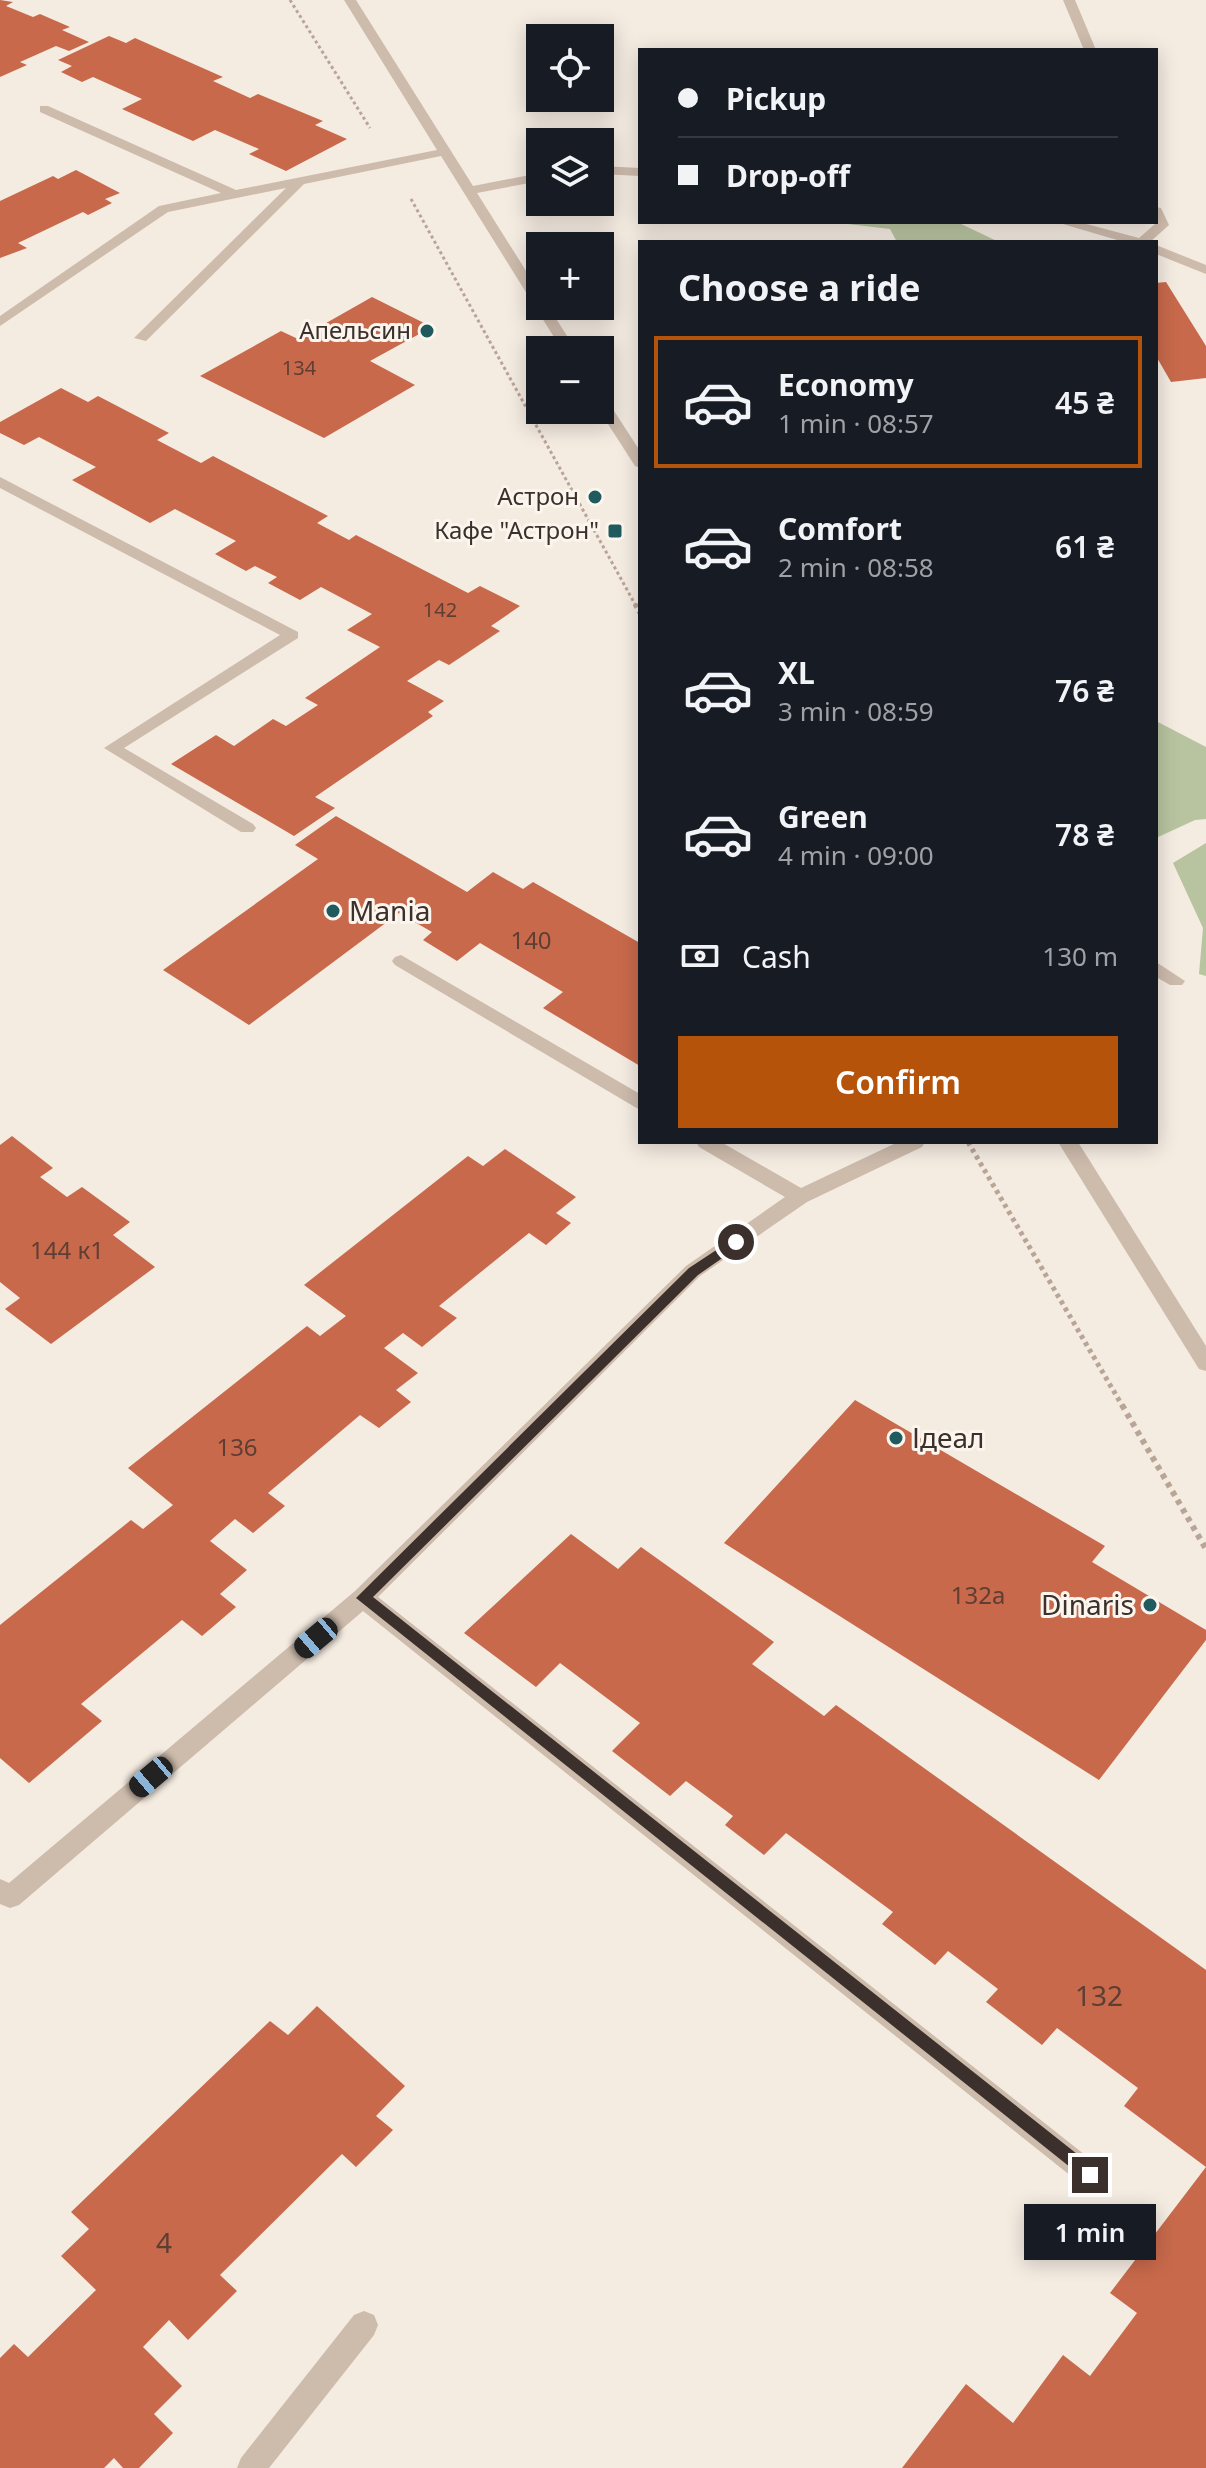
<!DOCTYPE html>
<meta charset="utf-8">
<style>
body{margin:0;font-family:"Noto Sans",sans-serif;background:#20242c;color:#f1f3f6;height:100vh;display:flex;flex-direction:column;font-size:30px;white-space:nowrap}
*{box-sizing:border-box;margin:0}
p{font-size:26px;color:#9ea1a6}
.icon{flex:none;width:44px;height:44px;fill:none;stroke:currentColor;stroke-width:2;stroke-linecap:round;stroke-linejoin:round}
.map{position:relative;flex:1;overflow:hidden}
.details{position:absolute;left:638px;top:240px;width:520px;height:904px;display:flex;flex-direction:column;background:#171b24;border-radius:0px;box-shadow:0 4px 20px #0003}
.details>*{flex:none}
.guide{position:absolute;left:638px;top:48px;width:520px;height:176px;border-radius:0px;box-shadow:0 4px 20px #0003;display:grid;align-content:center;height:176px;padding:0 40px;background:#171b24}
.controls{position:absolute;left:526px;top:24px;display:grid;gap:16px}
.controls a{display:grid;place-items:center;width:88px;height:88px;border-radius:0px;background:#171b24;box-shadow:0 4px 20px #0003;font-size:40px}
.end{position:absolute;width:36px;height:36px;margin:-18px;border:10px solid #3b302b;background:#fff;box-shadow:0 0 0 4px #fff}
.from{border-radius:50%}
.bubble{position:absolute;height:56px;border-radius:0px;background:#171b24;box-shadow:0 4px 20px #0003;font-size:26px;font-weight:600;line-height:56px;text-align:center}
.car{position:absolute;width:24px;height:48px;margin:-24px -12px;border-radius:10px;box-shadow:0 0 6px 2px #0007;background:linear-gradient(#222 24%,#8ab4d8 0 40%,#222 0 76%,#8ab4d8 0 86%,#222 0)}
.guide b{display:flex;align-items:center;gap:28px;height:76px;font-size:30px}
.guide b+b{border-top:2px solid #363941}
.guide i{width:20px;height:20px;background:#f1f3f6}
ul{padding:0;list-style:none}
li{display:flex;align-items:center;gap:24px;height:132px;margin:0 16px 12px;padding:0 24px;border:4px solid transparent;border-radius:0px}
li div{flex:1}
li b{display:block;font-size:30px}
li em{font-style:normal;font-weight:600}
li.on{border-color:#b45309}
li>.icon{width:72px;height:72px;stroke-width:1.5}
h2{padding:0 40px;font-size:36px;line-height:96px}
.pay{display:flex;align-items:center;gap:20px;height:88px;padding:0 40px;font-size:30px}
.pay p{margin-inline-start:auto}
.primary-button{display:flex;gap:16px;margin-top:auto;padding:16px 40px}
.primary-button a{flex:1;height:92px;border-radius:0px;background:#b45309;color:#fff;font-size:32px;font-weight:600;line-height:92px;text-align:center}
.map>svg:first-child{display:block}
</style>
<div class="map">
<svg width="1206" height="2468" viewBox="0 0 1206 2468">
<rect width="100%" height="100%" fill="#f4ebe1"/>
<g fill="#b8c4a0">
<path d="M831 222H957L999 242H897L890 229Z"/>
<path d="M1156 721 1206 747V819L1195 820 1156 838Z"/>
<path d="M1206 843V976L1199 974 1203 928 1173 863Z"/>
</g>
<g fill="#c8694b">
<path d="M0 0 13 2 6 6 33 17 40 14 70 27 62 30 89 42 69 51 56 46 20 62 27 65 0 77Z"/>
<path d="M109 36 126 43 135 38 223 77 213 81 250 98 258 94 323 121 315 125 347 139 286 171 249 154 259 149 215 130 193 141 122 109 142 99 93 77 82 82 61 72 72 66 58 60Z"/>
<path d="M76 170 120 193 105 199 112 203 88 215 83 212 18 243 27 248 0 258V201L53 176 58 179Z"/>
<path d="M1166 282 1206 346V378L1171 382 1156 356V283Z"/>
<path d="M372 297 432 327 370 361 415 385 324 438 200 376 281 331 298 339Z"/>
<path d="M61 388 88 402 98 396 169 433 157 440 201 463 213 456 328 516 317 523 349 540 356 535 468 593 480 586 520 606 491 626 500 631 449 665 439 660 407 681 444 701 428 712 433 716 315 797 335 808 294 836 171 764 216 735 234 746 273 719 286 726 318 705 305 698 380 647 347 630 372 614 321 587 300 600 268 583 277 577 255 566 246 571 215 554 236 541 175 509 150 523 72 480 96 467 39 437 24 445 0 433V422Z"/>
<path d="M336 816 467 892 493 872 523 889 533 882 640 943V1066L543 1008 563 992 480 943 457 961 423 940 432 932 399 913 249 1025 163 970 318 859 295 845Z"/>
<path d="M12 1136 53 1168 40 1177 67 1197 82 1187 130 1222 113 1235 155 1267 51 1344 5 1309 20 1298 0 1282V1145Z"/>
<path d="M505 1149 576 1197 556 1213 571 1223 546 1245 529 1233 439 1306 457 1318 422 1347 403 1333 384 1348 418 1373 396 1390 411 1402 379 1428 360 1415 268 1493 285 1506 253 1533 235 1519 210 1541 247 1570 220 1594 236 1607 202 1636 182 1620 81 1704 102 1721 29 1783 0 1758V1625L131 1520 143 1529 173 1505 128 1468 307 1326 320 1336 346 1316 304 1285 468 1156 483 1166Z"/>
<path d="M855 1400 1105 1546 1092 1562 1206 1630V1640L1099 1780 724 1543Z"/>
<path d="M571 1534 618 1569 641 1547 774 1642 752 1664 824 1716 836 1705 1206 1970V2468H902L966 2384 1013 2423 1063 2355 1090 2376 1137 2313 1110 2293 1206 2167 1124 2106 1138 2088 1057 2028 1042 2045 986 2002 998 1989 948 1951 935 1965 882 1924 893 1912 786 1833 764 1855 725 1825 733 1816 686 1781 670 1796 612 1751 640 1723 560 1663 536 1687 464 1633Z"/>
<path d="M317 2006 405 2086 376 2116 393 2130 356 2167 342 2154 220 2275 237 2291 188 2340 169 2320 143 2347 182 2386 154 2414 173 2433 139 2468H123L114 2458 104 2468H0V2358L14 2344 28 2357 96 2290 61 2256 89 2229 71 2212 270 2021 288 2035Z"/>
</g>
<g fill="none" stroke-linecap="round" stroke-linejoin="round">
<g stroke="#b9a596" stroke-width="3" stroke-dasharray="3 3" stroke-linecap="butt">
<path d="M290 0 370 128"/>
<path d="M411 199 636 606"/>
</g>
<g stroke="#b9a596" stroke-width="5" stroke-dasharray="4 4" stroke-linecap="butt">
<path d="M635 604 640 613"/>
<path d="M968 1142 1123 1407"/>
</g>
<path stroke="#b9a596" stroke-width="6" stroke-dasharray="5 5" stroke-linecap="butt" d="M1122 1405 1206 1549"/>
<g fill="#cdbbac" fill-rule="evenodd">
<path d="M344 0H356L473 186 540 173V181L477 193 540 293V306H548L576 350H562L441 156 304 184 146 341 134 338 286 188 168 212 0 326V316L159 206 221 193 40 112V106H48L236 190 437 150Z"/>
<path d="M1063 0H1075L1096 50H1084Z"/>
<path d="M600 166 640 168V176L600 174Z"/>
<path d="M1156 207 1161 208 1169 225 1150 242H1124L1056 222H1079L1139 238 1155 224Z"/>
<path d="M1156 245 1206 265V274L1156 254Z"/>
<path d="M600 396 605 397 640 451V468L635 466 599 410Z"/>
<path d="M0 477 298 632V638L124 748 253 824 256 828 253 832H241L104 748 280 635 0 488Z"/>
<path d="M401 955 640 1094V1110L395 965 392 961 395 957Z"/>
<path d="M1156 962 1185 981 1182 985H1170L1156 977Z"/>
<path d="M696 1142H721L801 1188 898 1142H925L922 1147 807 1202 700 1276 378 1597 1099 2166 1103 2175 1099 2184 1090 2188 1081 2184 363 1611 19 1905 10 1908 0 1904V1879L9 1883 355 1591 686 1266 785 1197 699 1147Z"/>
<path d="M1058 1142H1078L1206 1346V1371L1199 1369Z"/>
<path d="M364 2311 374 2315 378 2325 374 2335 269 2468H237L241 2458 354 2315Z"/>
</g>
</g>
<path fill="#3b302b" d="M736 1237 741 1238V1245L698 1275 373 1597 1096 2169V2181L1090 2183 356 1598 689 1268Z"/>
<g fill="#1f5a5e" stroke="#fbf5ee" stroke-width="3">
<circle cx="427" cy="331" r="8"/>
<circle cx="595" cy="497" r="8"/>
<rect x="607" y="523" width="16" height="16" rx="4"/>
<circle cx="333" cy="911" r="8"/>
<circle cx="896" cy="1438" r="8"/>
<circle cx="1150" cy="1605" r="8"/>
</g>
<g text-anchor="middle" stroke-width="6" stroke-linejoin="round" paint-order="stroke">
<g font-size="20" fill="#5e3e33">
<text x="299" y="375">134</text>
<text x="440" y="617">142</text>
</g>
<g font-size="24" fill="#3b302b" stroke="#fbf5ee" text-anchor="end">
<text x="411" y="339">Апельсин</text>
<text x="579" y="505">Астрон</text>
<text x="599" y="539">Кафе "Астрон"</text>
</g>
<g font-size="24" fill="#5e3e33">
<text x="531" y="949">140</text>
<text x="67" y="1259">144 к1</text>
<text x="237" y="1456">136</text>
<text x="978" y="1604">132а</text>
</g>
<g font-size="28" fill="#3b302b" stroke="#fbf5ee" text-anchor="start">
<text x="349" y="921">Mania</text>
<text x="912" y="1448">Ідеал</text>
<text x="1134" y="1615" text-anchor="end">Dinaris</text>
</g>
<g font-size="28" fill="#5e3e33">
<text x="1099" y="2006">132</text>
<text x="164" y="2253">4</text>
</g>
</g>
</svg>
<div class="controls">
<a><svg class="icon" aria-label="locate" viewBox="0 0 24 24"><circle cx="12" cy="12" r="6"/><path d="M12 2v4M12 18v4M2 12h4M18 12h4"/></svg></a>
<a><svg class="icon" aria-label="layers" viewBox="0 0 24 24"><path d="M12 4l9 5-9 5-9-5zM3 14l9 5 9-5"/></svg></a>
<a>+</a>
<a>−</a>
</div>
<i class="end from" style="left:736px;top:1242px"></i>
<i class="end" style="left:1090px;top:2175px"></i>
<div class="bubble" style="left:1024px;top:2204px;width:132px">1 min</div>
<i class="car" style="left:316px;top:1638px;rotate:230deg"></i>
<i class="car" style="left:151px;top:1777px;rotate:230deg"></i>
<div class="guide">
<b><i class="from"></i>Pickup</b>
<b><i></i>Drop-off</b>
</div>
<section class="details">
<h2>Choose a ride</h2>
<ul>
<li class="on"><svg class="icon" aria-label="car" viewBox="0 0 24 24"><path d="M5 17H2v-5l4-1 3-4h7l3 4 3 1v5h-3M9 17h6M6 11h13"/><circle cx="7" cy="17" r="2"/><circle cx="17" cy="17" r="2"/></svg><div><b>Economy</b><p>1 min · 08:57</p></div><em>45 ₴</em></li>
<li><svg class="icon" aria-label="car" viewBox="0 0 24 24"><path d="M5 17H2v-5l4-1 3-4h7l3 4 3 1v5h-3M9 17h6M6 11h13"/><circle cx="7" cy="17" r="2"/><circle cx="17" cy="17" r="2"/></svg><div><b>Comfort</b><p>2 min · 08:58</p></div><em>61 ₴</em></li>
<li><svg class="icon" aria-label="car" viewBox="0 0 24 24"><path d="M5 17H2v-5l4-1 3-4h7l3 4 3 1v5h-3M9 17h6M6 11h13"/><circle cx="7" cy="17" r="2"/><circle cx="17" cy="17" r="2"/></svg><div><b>XL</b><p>3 min · 08:59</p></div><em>76 ₴</em></li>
<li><svg class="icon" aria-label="car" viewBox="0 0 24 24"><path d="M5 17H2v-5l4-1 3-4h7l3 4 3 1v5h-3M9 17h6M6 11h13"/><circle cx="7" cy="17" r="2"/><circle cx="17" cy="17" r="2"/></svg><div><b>Green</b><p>4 min · 09:00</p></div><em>78 ₴</em></li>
</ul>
<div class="pay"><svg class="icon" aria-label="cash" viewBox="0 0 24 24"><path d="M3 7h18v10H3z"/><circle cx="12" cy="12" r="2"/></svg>Cash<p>130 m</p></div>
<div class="primary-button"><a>Confirm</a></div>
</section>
</div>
